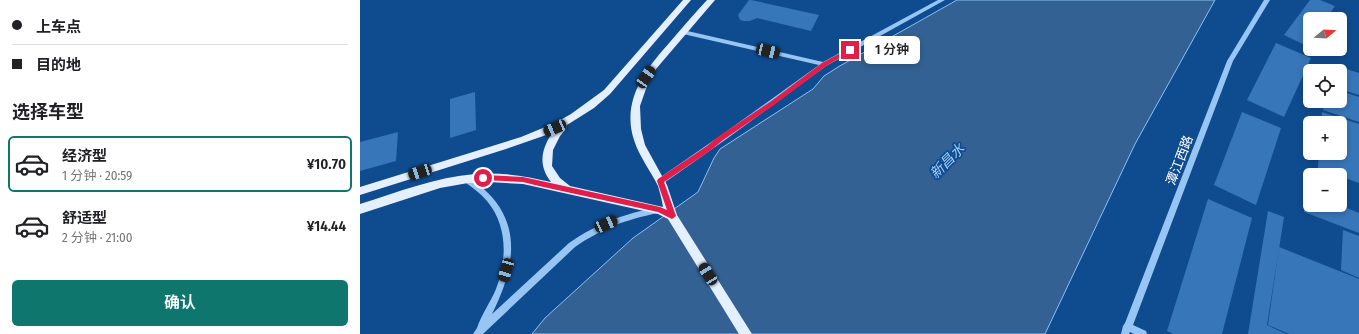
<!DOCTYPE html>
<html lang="zh">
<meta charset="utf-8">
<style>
body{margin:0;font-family:"Fira Sans Condensed","Noto Sans SC",sans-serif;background:#f2f2f2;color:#202124;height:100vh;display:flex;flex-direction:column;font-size:15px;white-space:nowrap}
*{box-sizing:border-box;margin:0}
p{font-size:13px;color:#757577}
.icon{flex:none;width:22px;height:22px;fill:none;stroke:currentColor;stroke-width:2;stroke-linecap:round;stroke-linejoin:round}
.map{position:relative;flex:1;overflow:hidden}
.drawer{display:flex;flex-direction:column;background:#fff;width:360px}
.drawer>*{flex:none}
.hud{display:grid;align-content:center;height:88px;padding:0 12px;background:#fff}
.needle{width:26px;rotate:72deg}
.tools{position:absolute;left:943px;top:12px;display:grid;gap:8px}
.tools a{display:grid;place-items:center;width:44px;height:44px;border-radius:6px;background:#fff;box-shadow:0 2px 6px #0003;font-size:20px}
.end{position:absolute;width:18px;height:18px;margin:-9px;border:5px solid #e11d48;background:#fff;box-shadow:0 0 0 2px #fff}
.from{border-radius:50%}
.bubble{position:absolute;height:28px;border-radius:6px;background:#fff;box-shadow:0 2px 6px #0003;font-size:13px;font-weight:600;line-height:28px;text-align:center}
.car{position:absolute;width:12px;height:24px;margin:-12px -6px;border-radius:5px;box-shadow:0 0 3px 1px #0007;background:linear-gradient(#222 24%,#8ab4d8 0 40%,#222 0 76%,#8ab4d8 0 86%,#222 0)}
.hud b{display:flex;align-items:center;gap:14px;height:38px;font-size:15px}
.hud b+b{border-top:1px solid #e0e0e0}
.hud i{width:10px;height:10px;background:#202124}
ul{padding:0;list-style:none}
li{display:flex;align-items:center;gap:12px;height:56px;margin:0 8px 6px;padding:0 4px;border:2px solid transparent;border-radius:6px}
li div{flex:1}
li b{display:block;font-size:15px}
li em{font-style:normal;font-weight:600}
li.current{border-color:#0f766e}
li>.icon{width:36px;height:36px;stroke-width:1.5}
h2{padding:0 12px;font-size:18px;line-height:48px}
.action{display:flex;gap:8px;margin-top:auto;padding:8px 12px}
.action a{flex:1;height:46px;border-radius:6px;background:#0f766e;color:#fff;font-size:16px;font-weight:600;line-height:46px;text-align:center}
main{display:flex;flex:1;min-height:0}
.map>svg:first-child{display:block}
</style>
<main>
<section class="drawer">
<div class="hud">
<b><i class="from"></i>上车点</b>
<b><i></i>目的地</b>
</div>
<h2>选择车型</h2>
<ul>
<li class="current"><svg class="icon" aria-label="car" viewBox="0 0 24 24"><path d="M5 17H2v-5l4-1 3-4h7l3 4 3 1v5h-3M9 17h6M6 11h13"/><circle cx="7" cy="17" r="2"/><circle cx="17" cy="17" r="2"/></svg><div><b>经济型</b><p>1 分钟 · 20:59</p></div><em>¥10.70</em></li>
<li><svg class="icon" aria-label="car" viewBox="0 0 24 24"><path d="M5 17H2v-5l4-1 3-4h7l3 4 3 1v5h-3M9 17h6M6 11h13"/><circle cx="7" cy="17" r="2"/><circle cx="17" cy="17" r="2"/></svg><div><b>舒适型</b><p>2 分钟 · 21:00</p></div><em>¥14.44</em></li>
</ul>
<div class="action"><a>确认</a></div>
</section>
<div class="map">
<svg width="999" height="334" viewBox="0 0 999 334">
<rect width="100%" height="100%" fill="#0f4c8f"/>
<path fill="#336193" stroke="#88c0f8" d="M597 0H855L775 144 685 334H172L185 318 273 238 338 192 354 158 360 149 453 89 464 76 478 67Z"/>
<g fill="#3776b9">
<path d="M389 0H391L459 15 451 31 397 18 390 21H384L380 20 378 15Z"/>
<path d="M950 0H960L975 6 966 19H950V42L947 46 924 35Z"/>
<path d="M916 43 951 58 924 117 887 100Z"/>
<path d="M980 67 999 73V95L980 89Z"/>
<path d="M980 91 999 97V122L963 110V101H980Z"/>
<path d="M115 92 116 130 90 138V99Z"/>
<path d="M882 112 921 128 896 205 854 185Z"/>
<path d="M962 112 999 124V183L958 168 959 153H980V123H961Z"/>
<path d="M38 132 36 161 0 171V142Z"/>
<path d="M945 193 950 194V205H979L999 213V233L944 212Z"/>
<path d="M848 199 892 218 862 334H813L807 331Z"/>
<path d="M908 211 924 217 907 325 926 334H888Z"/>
<path d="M983 230 999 236V278L981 270Z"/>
<path d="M919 247 999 279V334H929L908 325Z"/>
</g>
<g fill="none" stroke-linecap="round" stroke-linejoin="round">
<g fill="#97c5f4" fill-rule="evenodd">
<path d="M578 0H585L466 66 365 140 304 183H298L297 181 298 179 360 136 459 65 323 34 320 32 321 31 323 30 463 62Z"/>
<path d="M904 0H910L873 61 773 325 786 331 787 334H774L770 332 769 334H761L763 326 765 323 867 61Z"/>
<path d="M106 176C114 179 122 187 128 193 164 229 152 274 132 314L209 243C238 223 264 214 298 207L301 208 302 210 301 212 298 213C265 220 243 228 215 247L123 334H113L117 328C121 315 130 303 136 289 147 261 148 226 127 201 120 193 112 187 103 181L102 179 103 177Z"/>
</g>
<path fill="#e4efff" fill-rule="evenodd" d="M323 0H331L250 94 234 108 207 125 206 129 200 136 193 150 192 166 200 178 210 186 303 207C302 200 300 193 298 186 290 170 279 156 274 140 261 100 286 69 310 42 322 28 334 14 347 0H355L296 69 287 86 280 106 281 129 285 145 307 185 317 215 392 334H379L308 219 298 214 163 184 128 182 108 183 80 188 0 214V204C38 192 76 177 115 174 141 172 166 176 191 182 178 165 181 150 192 133L146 149 0 195V187L161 137 195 123 211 114 244 90Z"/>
</g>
<path fill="#e11d48" d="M488 49 493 50 466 66 414 105 363 140 351 150 304 182 316 216 312 219 298 212 179 186 163 182 123 180 120 178 123 175 163 177 300 207 307 210 297 181 298 179 347 146 359 136 410 102 462 63Z"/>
<g text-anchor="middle" stroke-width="3.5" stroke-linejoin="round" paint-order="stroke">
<g font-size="13" fill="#fff" stroke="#0f4c8f">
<text transform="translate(819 160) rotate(-69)" y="5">潭江西路</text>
</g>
<g font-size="14" font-style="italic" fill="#a3cffb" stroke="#0f4c8f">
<text transform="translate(587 161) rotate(-45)" y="5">新昌水</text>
</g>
</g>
</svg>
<div class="tools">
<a><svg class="needle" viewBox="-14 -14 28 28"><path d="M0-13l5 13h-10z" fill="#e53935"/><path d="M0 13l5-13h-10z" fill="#757577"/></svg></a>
<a><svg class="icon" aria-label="locate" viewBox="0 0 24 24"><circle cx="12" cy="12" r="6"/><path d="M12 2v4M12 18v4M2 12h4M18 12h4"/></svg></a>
<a>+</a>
<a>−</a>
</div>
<i class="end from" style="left:123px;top:178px"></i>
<i class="end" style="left:490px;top:50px"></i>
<div class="bubble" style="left:504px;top:36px;width:56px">1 分钟</div>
<i class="car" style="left:408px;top:51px;rotate:103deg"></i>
<i class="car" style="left:286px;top:77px;rotate:34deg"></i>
<i class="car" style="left:195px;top:128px;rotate:247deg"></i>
<i class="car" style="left:60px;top:172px;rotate:252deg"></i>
<i class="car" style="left:246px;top:224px;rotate:66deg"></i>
<i class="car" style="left:146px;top:270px;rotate:196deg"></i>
<i class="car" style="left:348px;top:274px;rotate:328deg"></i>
</div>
</main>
